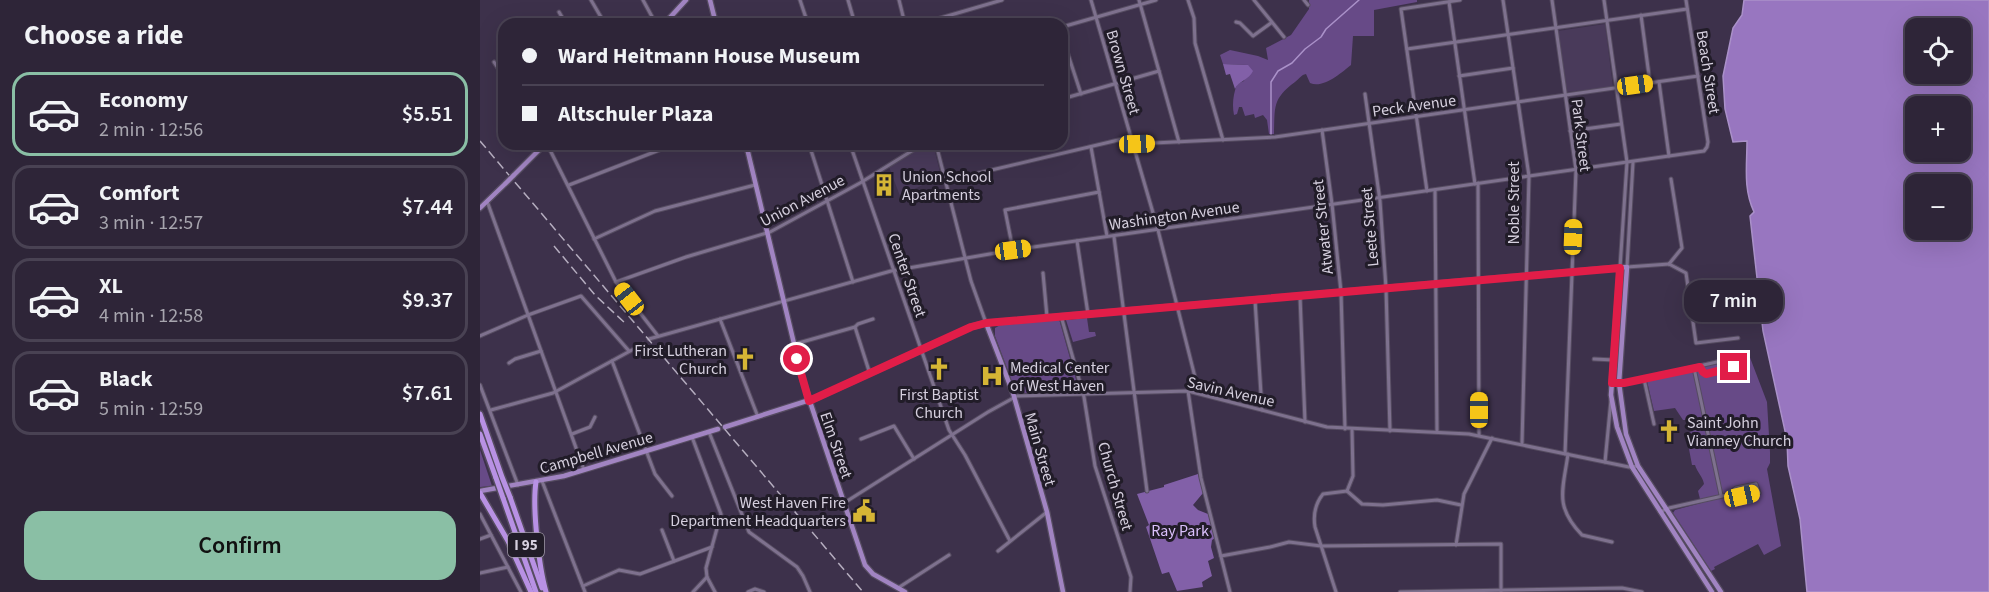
<!DOCTYPE html>
<meta charset="utf-8">
<style>
body{margin:0;font-family:"Source Sans 3",sans-serif;background:#362d40;color:#f1f3f6;height:100vh;display:flex;flex-direction:column;font-size:22px;white-space:nowrap}
*{box-sizing:border-box;margin:0}
p{font-size:20px;color:#a7a5ae}
.icon{flex:none;width:33px;height:33px;fill:none;stroke:currentColor;stroke-width:2;stroke-linecap:round;stroke-linejoin:round}
.map{position:relative;flex:1;overflow:hidden}
.drawer{display:flex;flex-direction:column;background:#2e2538;width:480px}
.drawer>*{flex:none}
.guide{position:absolute;left:18px;top:18px;width:570px;height:132px;border-radius:18px;box-shadow:0 6px 24px #0002,0 0 0 2px #494253;display:grid;align-content:center;height:132px;padding:0 24px;background:#2e2538}
.tools{position:absolute;left:1425px;top:18px;display:grid;gap:12px}
.tools a{display:grid;place-items:center;width:66px;height:66px;border-radius:12px;background:#2e2538;box-shadow:0 6px 24px #0002,0 0 0 2px #494253;font-size:30px}
.end{position:absolute;width:27px;height:27px;margin:-14px;border:8px solid #e11d48;background:#fff;box-shadow:0 0 0 3px #fff}
.from{border-radius:50%}
.bubble{position:absolute;height:42px;border-radius:18px;background:#2e2538;box-shadow:0 6px 24px #0002,0 0 0 2px #494253;font-size:20px;font-weight:600;line-height:42px;text-align:center}
.car{position:absolute;width:18px;height:36px;margin:-18px -9px;border-radius:8px;box-shadow:0 0 4px 2px #0007;background:linear-gradient(#f5c518 24%,#345 0 40%,#f5c518 0 76%,#345 0 86%,#f5c518 0)}
.guide b{display:flex;align-items:center;gap:21px;height:57px;font-size:22px}
.guide b+b{border-top:2px solid #494253}
.guide i{width:15px;height:15px;background:#f1f3f6}
ul{padding:0;list-style:none}
li{display:flex;align-items:center;gap:18px;height:84px;margin:0 12px 9px;padding:0 12px;border:3px solid #494253;border-radius:18px}
li div{flex:1}
li b{display:block;font-size:22px}
li em{font-style:normal;font-weight:600}
li.active{border-color:#8abfa5}
li>.icon{width:54px;height:54px;stroke-width:1.5}
h2{padding:0 24px;font-size:27px;line-height:72px}
.primary-button{display:flex;gap:12px;margin-top:auto;padding:12px 24px}
.primary-button a{flex:1;height:69px;border-radius:18px;background:#8abfa5;color:#111;font-size:24px;font-weight:600;line-height:69px;text-align:center}
main{display:flex;flex:1;min-height:0}
.map>svg:first-child{display:block}
</style>
<main>
<section class="drawer">
<h2>Choose a ride</h2>
<ul>
<li class="active"><svg class="icon" aria-label="car" viewBox="0 0 24 24"><path d="M5 17H2v-5l4-1 3-4h7l3 4 3 1v5h-3M9 17h6M6 11h13"/><circle cx="7" cy="17" r="2"/><circle cx="17" cy="17" r="2"/></svg><div><b>Economy</b><p>2 min · 12:56</p></div><em>$5.51</em></li>
<li><svg class="icon" aria-label="car" viewBox="0 0 24 24"><path d="M5 17H2v-5l4-1 3-4h7l3 4 3 1v5h-3M9 17h6M6 11h13"/><circle cx="7" cy="17" r="2"/><circle cx="17" cy="17" r="2"/></svg><div><b>Comfort</b><p>3 min · 12:57</p></div><em>$7.44</em></li>
<li><svg class="icon" aria-label="car" viewBox="0 0 24 24"><path d="M5 17H2v-5l4-1 3-4h7l3 4 3 1v5h-3M9 17h6M6 11h13"/><circle cx="7" cy="17" r="2"/><circle cx="17" cy="17" r="2"/></svg><div><b>XL</b><p>4 min · 12:58</p></div><em>$9.37</em></li>
<li><svg class="icon" aria-label="car" viewBox="0 0 24 24"><path d="M5 17H2v-5l4-1 3-4h7l3 4 3 1v5h-3M9 17h6M6 11h13"/><circle cx="7" cy="17" r="2"/><circle cx="17" cy="17" r="2"/></svg><div><b>Black</b><p>5 min · 12:59</p></div><em>$7.61</em></li>
</ul>
<div class="primary-button"><a>Confirm</a></div>
</section>
<div class="map">
<svg width="1509" height="592" viewBox="0 0 1509 592">
<rect width="100%" height="100%" fill="#3d314b"/>
<g fill="#493a5a">
<path d="M1125 24 1133 87 1087 92 1078 31Z"/>
<path d="M448 144H453L461 176 420 196 409 167Z"/>
</g>
<g fill="#674a87">
<path d="M829 0H937V2L894 10V36H873L871 65C861 73 843 89 830 83L826 74C821 75 820 78 815 82 792 99 795 107 794 134H789L787 120 783 115 775 118 774 114 765 116 762 107H759L757 114 754 115C752 105 753 95 757 84L764 81 768 65 743 64 740 55 750 50 778 56 788 60 786 48 811 35 829 9Z"/>
<path d="M607 318 609 332H615L616 336 593 342 586 320Z"/>
<path d="M579 319 599 390 546 393 540 392 534 387 515 336V328L522 324Z"/>
<path d="M1269 355 1287 402 1290 452V463L1287 469 1301 546 1284 555 1278 544 1234 567 1235 569 1231 571 1193 513 1195 510 1221 503 1218 491 1224 484C1223 477 1217 472 1215 465H1212L1206 433 1213 431 1210 420H1203L1195 408 1174 411 1167 381 1208 372 1209 366 1249 357Z"/>
<path d="M0 450 12 486 0 487Z"/>
</g>
<g fill="#8260a8">
<path d="M743 64 768 65 773 71C769 80 758 81 755 89L750 74 746 75Z"/>
<path d="M718 474 723 493 713 505 718 510 728 514 735 538 732 540 731 547 734 558 728 561 732 576 722 582 723 587 697 591 689 572 682 574 666 527 669 525 657 494 684 487V485Z"/>
</g>
<path fill="#9876c0" stroke="#aa91c9" stroke-width="1.5" fill-rule="evenodd" d="M1264 0H1509V592H1327L1320 519 1308 466 1307 440 1283 331 1270 216 1274 212C1263 188 1267 166 1267 141L1253 142 1245 109 1243 76 1253 28 1262 15ZM1436 28H1480V74H1436ZM1480 106V152H1436V106ZM1480 184V230H1436V184Z"/>
<g fill="none" stroke-linecap="round" stroke-linejoin="round">
<path stroke="#aa91c9" stroke-width="1.5" d="M791 134V82L798 71 812 63 825 49 841 37 846 29 879 0"/>
<g stroke="#564c61" stroke-width="5">
<g id="minor">
<path d="M111 0 125 24"/>
<path d="M163 0 176 24"/>
<path d="M320 0 328 24"/>
<path d="M368 0 375 24"/>
<path d="M419 0 425 24"/>
<path d="M611 0 678 230 719 393"/>
<path d="M659 0 699 142"/>
<path d="M708 0 714 18 715 43 743 140"/>
<path d="M774 0 804 37"/>
<path d="M824 0 828 5"/>
<path d="M1023 0 1049 176 1042 443"/>
<path d="M1072 0 1096 170 1085 454"/>
<path d="M1124 0 1147 162 1140 268"/>
<path d="M969 2 995 184"/>
<path d="M79 12 86 24"/>
<path d="M1161 15 1170 83"/>
<path d="M756 22 760 23 773 36 791 23"/>
<path d="M440 24 522 0"/>
<path d="M582 27 676 0"/>
<path d="M582 36 601 94"/>
<path d="M927 49 1207 9"/>
<path d="M14 62 24 77"/>
<path d="M979 76 1033 68"/>
<path d="M1179 82 1189 156"/>
<path d="M885 94 900 201 906 288 910 431"/>
<path d="M582 99 679 71"/>
<path d="M842 130 852 204 861 292 865 429"/>
<path d="M1090 131 1141 124"/>
<path d="M67 144 136 282 178 336"/>
<path d="M329 144 373 282"/>
<path d="M370 144 469 430 485 455 530 541"/>
<path d="M456 144 491 281 506 323"/>
<path d="M653 144 795 137 1218 76"/>
<path d="M611 147 627 236"/>
<path d="M1153 162 1147 267 1189 264"/>
<path d="M465 181 651 137"/>
<path d="M998 183 999 435"/>
<path d="M89 185 195 144"/>
<path d="M955 190 957 432"/>
<path d="M947 191 921 9 980 0"/>
<path d="M7 201 104 470"/>
<path d="M634 237 667 491"/>
<path d="M114 239 175 211 275 185"/>
<path d="M597 241 608 314"/>
<path d="M533 250 525 210 619 192"/>
<path d="M1189 264 1206 273 1216 343 1258 338"/>
<path d="M1189 264 1202 248 1191 179"/>
<path d="M563 273 567 317"/>
<path d="M136 282 206 257 290 232 380 183 443 144"/>
<path d="M820 296 825 422"/>
<path d="M775 300 782 410"/>
<path d="M581 316 604 397 615 466 651 577 650 592"/>
<path d="M240 319 278 417"/>
<path d="M375 327 390 374"/>
<path d="M0 336 48 315 101 296 149 351"/>
<path d="M169 339 411 271 533 250 1224 151 1227 147 1228 142 1206 0"/>
<path d="M315 344 375 327 378 324 393 319"/>
<path d="M1114 359 1134 360"/>
<path d="M132 361 175 474 192 496"/>
<path d="M29 363 35 359 61 351"/>
<path d="M1214 368 1241 495"/>
<path d="M1164 379 1174 424"/>
<path d="M1132 383H1144L1250 359 1255 363 1253 368 1226 373 1223 372 1220 367"/>
<path d="M0 385 38 485"/>
<path d="M708 391 721 478 750 592"/>
<path d="M11 410 73 393 163 344"/>
<path d="M229 432 269 532 317 567 323 576 330 592"/>
<path d="M92 434 110 427 115 417"/>
<path d="M212 437 241 514 226 568 227 577 235 592"/>
<path d="M381 439 414 426 434 459"/>
<path d="M1088 454C1083 490 1074 506 1102 535L1132 542"/>
<path d="M1125 462 1131 400"/>
<path d="M62 481 105 592"/>
<path d="M867 491 882 504 903 505 957 500 981 505"/>
<path d="M867 491 873 476 872 430"/>
<path d="M364 503 508 412 537 396 708 391 847 427 989 434 1149 467 1158 466"/>
<path d="M1180 512 1189 508 1247 495 1256 488 1276 484 1279 493 1258 497 1247 495"/>
<path d="M0 514 41 592"/>
<path d="M240 520 267 527"/>
<path d="M182 530 194 561"/>
<path d="M0 539 11 535"/>
<path d="M976 545 984 494 1012 438"/>
<path d="M518 551 567 512"/>
<path d="M741 556 790 547 809 542 841 546 1021 544V592"/>
<path d="M0 573 28 567"/>
<path d="M103 586 139 570 160 574 232 547"/>
<path d="M418 588 469 555"/>
<path d="M213 592 227 577"/>
<path d="M268 592 275 589 284 592"/>
<path d="M856 592 835 527C833 515 835 504 843 494L867 491"/>
<path d="M920 592 1142 588 1162 592"/>
</g>
</g>
<g stroke="#564c61" stroke-width="7">
<g id="major">
<path d="M230 0 236 24"/>
<path d="M184 24 206 0"/>
<path d="M266 144 323 381 385 565 393 574 425 592"/>
<path d="M33 176 65 144"/>
<path d="M0 208 26 183"/>
<path d="M1140 268 1131 395 1137 427 1152 467 1232 592"/>
<path d="M506 323 533 393 567 512 583 592"/>
<path d="M245 427 336 398 491 327 506 323 1147 267 1139 383 1146 434 1158 466 1241 592"/>
<path d="M0 491 84 476 238 429"/>
</g>
</g>
<g stroke="#564c61" stroke-width="8">
<g id="highway">
<path d="M0 414 22 477"/>
<path d="M0 434 16 478"/>
<path d="M56 482C52 507 59 567 66 592"/>
<path d="M0 493 28 541 51 592"/>
<path d="M30 497 62 588"/>
<path d="M23 498 56 592"/>
</g>
</g>
<use href="#minor" stroke="#7e718e" stroke-width="3"/>
<use href="#major" stroke="#a184c2" stroke-width="4.5"/>
<use href="#highway" stroke="#b891e4" stroke-width="5"/>
<g stroke="#b5adbf" stroke-width="1.5" stroke-dasharray="9 4.5" stroke-linecap="butt">
<path d="M0 141 383 592"/>
<path d="M74 246 115 295 146 324"/>
</g>
<g stroke="#564c61" stroke-width="7" stroke-linecap="butt">
<path id="major-bridge" d="M26 183 33 176"/>
</g>
<g stroke="#564c61" stroke-width="8" stroke-linecap="butt">
<g id="highway-bridge">
<path d="M22 477 30 497"/>
<path d="M16 478 23 498"/>
</g>
</g>
<use href="#major-bridge" stroke="#a184c2" stroke-width="4.5"/>
<use href="#highway-bridge" stroke="#b891e4" stroke-width="5"/>
</g>
<g fill="none" stroke-linecap="round" stroke-linejoin="round">
<path stroke="#e11d48" stroke-width="8" d="M317 359 329 401 491 327 506 323 1140 268 1132 383H1144L1220 367 1223 372 1226 374 1254 367"/>
</g>
<defs>
<g id="building-bare" transform="scale(1.8)"><path d="M-4-6H4V6H1V3H-1V6H-4ZM-2.5-4.3h1.7v1.8h-1.7ZM.8-4.3h1.7v1.8H.8ZM-2.5-1h1.7V.8h-1.7ZM.8-1h1.7V.8H.8Z" fill="#d5b535" stroke="#211c28" stroke-width="2.5" paint-order="stroke"/></g>
<g id="church-bare" transform="scale(1.8)"><path d="M-1.2-6h2.4v3.5h3.3v2.4h-3.3V6h-2.4V-.1h-3.3v-2.4h3.3Z" fill="#d5b535" stroke="#211c28" stroke-width="2.5" paint-order="stroke"/></g>
<g id="hospital-bare" transform="scale(1.8)"><path d="M-5-5h3v3.5h4V-5h3V5h-3V1.5h-4V5h-3Z" fill="#d5b535" stroke="#211c28" stroke-width="2.5" paint-order="stroke"/></g>
<g id="civic-bare" transform="scale(1.8)"><path d="M-.6-6.5H3V-4.5H.6V-3L4-1V1h2V6H-6V1h2V-1L-.6-3ZM-1.2 2.5V6h2.4V2.5Z" fill="#d5b535" stroke="#211c28" stroke-width="2.5" paint-order="stroke"/></g>
</defs>
<g fill-rule="evenodd">
<use href="#building-bare" x="404" y="185"/>
<use href="#church-bare" x="265" y="359"/>
<use href="#church-bare" x="459" y="369"/>
<use href="#hospital-bare" x="512" y="376"/>
<use href="#church-bare" x="1189" y="431"/>
<use href="#civic-bare" x="384" y="511"/>
</g>
<g text-anchor="middle" stroke-width="6" stroke-linejoin="round" paint-order="stroke">
<rect fill="#211c28" stroke="#9f99a7" stroke-width="1.5" x="28" y="533" width="36" height="24" rx="4.5"/>
<g font-size="15" font-weight="bold" fill="#d5cfde">
<text x="46" y="550">I 95</text>
</g>
<g font-size="16" fill="#d5cfde" stroke="#211c28">
<text transform="translate(644 72) rotate(74)" y="6">Brown Street</text>
<text transform="translate(1229 72) rotate(81)" y="6">Beach Street</text>
<text transform="translate(934 105) rotate(-8)" y="6">Peck Avenue</text>
<text transform="translate(1102 135) rotate(83)" y="6">Park Street</text>
<text transform="translate(322 200) rotate(-28)" y="6">Union Avenue</text>
<text transform="translate(1033 203) rotate(-90)" y="6">Noble Street</text>
<text transform="translate(694 215) rotate(-8)" y="6">Washington Avenue</text>
<text transform="translate(842 227) rotate(-96)" y="6">Atwater Street</text>
<text transform="translate(889 227) rotate(-95)" y="6">Leete Street</text>
<text transform="translate(428 275) rotate(71)" y="6">Center Street</text>
<text transform="translate(751 391) rotate(13)" y="6">Savin Avenue</text>
<text transform="translate(357 445) rotate(71)" y="6">Elm Street</text>
<text transform="translate(561 449) rotate(74)" y="6">Main Street</text>
<text transform="translate(116 452) rotate(-16)" y="6">Campbell Avenue</text>
<text transform="translate(636 486) rotate(74)" y="6">Church Street</text>
</g>
<g font-size="16" fill="#d5cfde" stroke="#211c28" text-anchor="start">
<text x="422" y="182">Union School<tspan x="422" dy="18">Apartments</tspan></text>
<text x="247" y="356" text-anchor="end">First Lutheran<tspan x="247" dy="18">Church</tspan></text>
<text x="530" y="373">Medical Center<tspan x="530" dy="18">of West Haven</tspan></text>
<text x="459" y="400" text-anchor="middle">First Baptist<tspan x="459" dy="18">Church</tspan></text>
<text x="1207" y="428">Saint John<tspan x="1207" dy="18">Vianney Church</tspan></text>
<text x="366" y="508" text-anchor="end">West Haven Fire<tspan x="366" dy="18">Department Headquarters</tspan></text>
</g>
<g font-size="16" fill="#dbc1fd" stroke="#211c28">
<text x="700" y="536">Ray Park</text>
</g>
</g>
</svg>
<div class="tools">
<a><svg class="icon" aria-label="locate" viewBox="0 0 24 24"><circle cx="12" cy="12" r="6"/><path d="M12 2v4M12 18v4M2 12h4M18 12h4"/></svg></a>
<a>+</a>
<a>−</a>
</div>
<i class="end from" style="left:317px;top:359px"></i>
<i class="end" style="left:1254px;top:367px"></i>
<div class="bubble" style="left:1204px;top:280px;width:99px">7 min</div>
<i class="car" style="left:1155px;top:85px;rotate:82deg"></i>
<i class="car" style="left:657px;top:144px;rotate:88deg"></i>
<i class="car" style="left:1093px;top:237px;rotate:2deg"></i>
<i class="car" style="left:533px;top:250px;rotate:82deg"></i>
<i class="car" style="left:149px;top:299px;rotate:322deg"></i>
<i class="car" style="left:999px;top:410px;rotate:0deg"></i>
<i class="car" style="left:1262px;top:496px;rotate:77deg"></i>
<div class="guide">
<b><i class="from"></i>Ward Heitmann House Museum</b>
<b><i></i>Altschuler Plaza</b>
</div>
</div>
</main>
